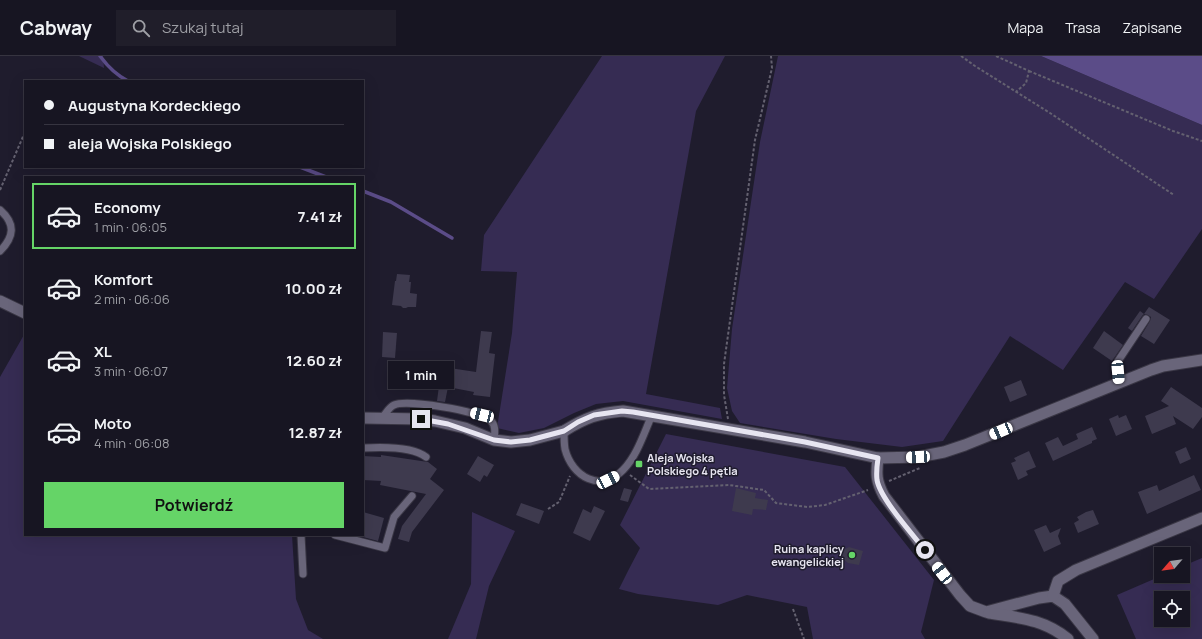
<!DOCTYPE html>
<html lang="pl">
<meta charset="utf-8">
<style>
body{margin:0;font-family:Manrope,sans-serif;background:#201e2a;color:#f1f3f6;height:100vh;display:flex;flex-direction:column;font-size:15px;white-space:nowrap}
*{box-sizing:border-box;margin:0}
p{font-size:13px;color:#9e9fa5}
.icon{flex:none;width:22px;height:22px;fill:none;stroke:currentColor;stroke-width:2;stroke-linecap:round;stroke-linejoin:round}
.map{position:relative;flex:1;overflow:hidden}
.sheet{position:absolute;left:24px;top:120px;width:340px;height:360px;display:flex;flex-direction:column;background:#171522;border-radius:0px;box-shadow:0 4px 16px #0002,0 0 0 1px #363440}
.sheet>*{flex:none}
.guide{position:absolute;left:24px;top:24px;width:340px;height:88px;border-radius:0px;box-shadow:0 4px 16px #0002,0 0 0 1px #363440;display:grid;align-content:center;height:88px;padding:0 20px;background:#171522}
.needle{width:26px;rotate:242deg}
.fabs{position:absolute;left:1154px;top:491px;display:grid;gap:8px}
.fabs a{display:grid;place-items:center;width:36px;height:36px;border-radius:0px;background:#171522;box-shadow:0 4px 16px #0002,0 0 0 1px #363440;font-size:20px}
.end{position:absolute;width:18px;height:18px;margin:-9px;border:5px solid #e7e5f1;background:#111;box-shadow:0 0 0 2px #111}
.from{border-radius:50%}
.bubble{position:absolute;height:28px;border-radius:0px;background:#171522;box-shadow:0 4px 16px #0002,0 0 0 1px #363440;font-size:13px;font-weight:700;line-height:28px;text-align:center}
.car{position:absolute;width:12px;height:24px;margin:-12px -6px;border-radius:5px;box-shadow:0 0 3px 1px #0007;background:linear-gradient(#fff 24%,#345 0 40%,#fff 0 76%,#345 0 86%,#fff 0)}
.guide b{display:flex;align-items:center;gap:14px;height:38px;font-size:15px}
.guide b+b{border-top:1px solid #363440}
.guide i{width:10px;height:10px;background:#f1f3f6}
ul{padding:7px 0 0;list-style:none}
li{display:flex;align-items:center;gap:12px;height:66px;margin:0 8px 6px;padding:0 12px;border:2px solid transparent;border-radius:0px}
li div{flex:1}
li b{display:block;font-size:15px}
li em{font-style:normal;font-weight:700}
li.on{border-color:#65d467}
li>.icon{width:36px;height:36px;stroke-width:1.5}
.cta{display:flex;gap:8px;margin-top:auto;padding:8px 20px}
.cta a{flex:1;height:46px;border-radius:0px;background:#65d467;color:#111;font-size:16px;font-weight:700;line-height:46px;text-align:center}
header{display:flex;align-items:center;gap:24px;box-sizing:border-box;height:56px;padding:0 20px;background:#171522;border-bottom:1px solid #363440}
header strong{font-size:19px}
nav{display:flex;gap:22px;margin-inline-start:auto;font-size:14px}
.search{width:280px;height:36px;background:#201e2a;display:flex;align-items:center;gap:10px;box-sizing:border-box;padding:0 14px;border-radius:0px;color:#9e9fa5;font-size:15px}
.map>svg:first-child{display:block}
</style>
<header>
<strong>Cabway</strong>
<div class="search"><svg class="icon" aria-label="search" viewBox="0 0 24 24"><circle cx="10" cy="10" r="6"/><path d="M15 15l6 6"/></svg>Szukaj tutaj</div>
<nav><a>Mapa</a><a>Trasa</a><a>Zapisane</a></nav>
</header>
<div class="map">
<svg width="1202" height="583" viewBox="0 0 1202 583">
<rect width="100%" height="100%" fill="#1f1c2d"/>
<g fill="#362c53" fill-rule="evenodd">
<path d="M79 0H103L104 12Z"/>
<path d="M602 0H725L696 55 646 338 720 352 722 363 623 345 596 348 574 357 544 372 519 377 497 372 512 277 517 216 481 215 484 179Z"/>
<path d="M778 0H1041L1202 69V173L1154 243 1125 226 1063 314 1010 280 943 385 902 391 836 383 740 367 732 355 727 332 732 273 760 86Z"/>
<path d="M25 277V479H292L296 543 308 574 323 583H0V321Z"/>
<path d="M666 378 845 411 934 524 921 576 925 583H813L807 551 747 539 718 549 638 538 619 533 629 513 640 492 620 469Z"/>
<path d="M472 456 515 475 489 530 476 583H448L471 528Z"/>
<path d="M1202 502V583H1136L1117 539 1161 520H1183V510ZM1161 542H1183V564H1161Z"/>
</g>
<path fill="#5b4c88" d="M1041 0H1202V69Z"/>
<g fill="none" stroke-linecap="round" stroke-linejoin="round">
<g stroke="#5b4c88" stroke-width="3.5">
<path d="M100 0C108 11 116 19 128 25"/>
<path d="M300 111 326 121"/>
<path d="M363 135 391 146 452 182"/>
</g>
</g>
<g fill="#3e3a4e">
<path d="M397 218 410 219 409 226H411L410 237 417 238 416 251H408L406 252H403L401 250 392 249 395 225H396Z"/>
<path d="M1149 251 1170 264 1154 288 1141 280 1150 265 1151 261 1148 259 1144 258 1142 260 1132 275 1128 272 1140 255 1144 258Z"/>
<path d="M481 275 492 276 489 297 495 298 490 341 473 339 474 336 448 331 445 346 437 345 439 330 407 328 408 313 442 316 443 311 476 316Z"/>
<path d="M1104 275 1123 289 1112 305 1093 292Z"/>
<path d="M383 276 397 277 395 302 382 301Z"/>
<path d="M1021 324 1027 339 1010 346 1004 331Z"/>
<path d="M1171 331 1202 352V361L1193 373 1173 360 1176 368 1152 378 1145 360 1169 350 1161 345Z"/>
<path d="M1118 359 1119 362 1126 359 1132 373 1116 380 1109 363Z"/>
<path d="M1092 371 1097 383 1092 385V387L1053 405 1045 387 1058 381 1063 390 1078 383 1076 378Z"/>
<path d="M1186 391 1191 403 1180 408 1175 396Z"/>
<path d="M1029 395 1036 411 1026 415 1028 419 1018 424 1011 407 1016 405 1014 402Z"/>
<path d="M381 399 428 406 437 413 430 423 444 434 412 476 409 486 398 483 402 470 426 438 380 429 381 425 363 424V400L381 401Z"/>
<path d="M478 400 494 409 487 421 484 419 480 426 467 418Z"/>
<path d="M1194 419 1201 434 1147 458 1138 436 1157 429 1159 435Z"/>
<path d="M624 432 632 434 628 446 620 444Z"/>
<path d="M736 432 756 437 755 442 768 444 766 454 753 453 752 459 732 455Z"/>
<path d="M521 447 544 455 539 468 516 459Z"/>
<path d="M594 450 605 455 590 485 573 477 583 453 591 457Z"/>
<path d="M1093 454 1099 468 1078 477 1074 467 1079 464 1077 461 1086 456Z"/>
<path d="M363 456 384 462 378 485 363 481Z"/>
<path d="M1046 469 1050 477 1061 472 1058 480 1061 488 1044 496 1034 474Z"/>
<path d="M849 491 863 495 859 509 848 507 843 503 842 497 843 494Z"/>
</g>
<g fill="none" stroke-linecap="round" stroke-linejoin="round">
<g stroke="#3a3745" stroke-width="9">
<g id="service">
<path d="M0 154C16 168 14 181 0 195"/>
<path d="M1119 327 1118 305 1146 263"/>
<path d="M381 363C385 359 389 351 394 349 407 343 478 355 490 364 496 369 495 376 494 384"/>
<path d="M564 375C564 381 564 387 565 393 572 421 601 437 623 414 637 400 644 377 652 359"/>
<path d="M363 392C380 391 412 390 426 401"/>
<path d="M301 479 303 518"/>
<path d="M335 479 385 492 394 461 412 440"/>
</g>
</g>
<g stroke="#3a3745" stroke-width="13">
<g id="minor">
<path d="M0 245 25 257"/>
<path d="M363 362 421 363 435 365 465 372 494 384 511 386 530 384 564 375"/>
<path d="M878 402C876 418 876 425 884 440L960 539 970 550 986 556 1039 542 1053 540 1065 548 1093 583"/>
<path d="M1053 540 1058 525 1076 514 1202 462"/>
<path d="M989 557C1020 562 1043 563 1068 583"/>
</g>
</g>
<g stroke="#3a3745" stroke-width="13">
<path id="tertiary" d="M564 375C585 362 598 357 623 355L805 386 878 402 918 401 944 396 965 389 1151 314 1163 310 1202 304"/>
</g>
<g stroke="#646170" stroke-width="2" stroke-dasharray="3 2" stroke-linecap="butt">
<path d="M961 0 975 10 1050 57 1174 139"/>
<path d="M996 0 1029 15 1026 27 1016 36"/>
<path d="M1029 15 1173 75 1202 85"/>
<path d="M0 134 25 76"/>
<path d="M728 363 724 339V308L755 84 772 12 771 0"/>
<path d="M630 419 649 433 729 429 764 434 776 447 807 451 825 449 868 434"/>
<path d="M889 425 920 412"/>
<path d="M548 453 559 446 570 420"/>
<path d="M793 553 804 583"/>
</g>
<use href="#service" stroke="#69657a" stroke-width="7"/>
<use href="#minor" stroke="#69657a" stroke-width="11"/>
<use href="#tertiary" stroke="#69657a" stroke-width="11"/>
</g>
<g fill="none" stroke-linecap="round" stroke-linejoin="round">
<path stroke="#e7e5f1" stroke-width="5" d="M421 363 448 368 494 384 511 386 530 384 564 375 578 366 594 359 622 355 633 356 805 386 878 402C877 409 876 416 877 424 880 442 912 478 925 494"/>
</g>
<g fill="#65d467" stroke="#1f1c2d" stroke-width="1.5">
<rect x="635" y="404" width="8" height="8" rx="2"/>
<circle cx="852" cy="499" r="4"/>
</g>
<g text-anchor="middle" stroke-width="3" stroke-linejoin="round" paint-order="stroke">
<g font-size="11" font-weight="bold" fill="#e7e5f1" stroke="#1f1c2d" text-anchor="start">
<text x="647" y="406">Aleja Wojska<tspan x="647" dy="13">Polskiego 4 pętla</tspan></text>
<text x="844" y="497" text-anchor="end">Ruina kaplicy<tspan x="844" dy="13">ewangelickiej</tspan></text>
</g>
</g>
</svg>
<div class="fabs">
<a><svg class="needle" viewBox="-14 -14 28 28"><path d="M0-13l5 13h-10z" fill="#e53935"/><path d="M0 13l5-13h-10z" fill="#9e9fa5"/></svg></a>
<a><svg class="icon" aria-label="locate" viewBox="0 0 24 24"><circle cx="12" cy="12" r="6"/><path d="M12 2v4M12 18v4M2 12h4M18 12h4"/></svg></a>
</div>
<i class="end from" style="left:925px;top:494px"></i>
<i class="end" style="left:421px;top:363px"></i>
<div class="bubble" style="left:388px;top:305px;width:66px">1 min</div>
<i class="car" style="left:1118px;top:316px;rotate:175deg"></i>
<i class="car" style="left:482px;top:359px;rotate:284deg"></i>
<i class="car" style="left:1001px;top:375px;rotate:247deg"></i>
<i class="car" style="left:918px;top:401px;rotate:267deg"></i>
<i class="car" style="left:608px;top:424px;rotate:63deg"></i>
<i class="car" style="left:942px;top:517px;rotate:322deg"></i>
<div class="guide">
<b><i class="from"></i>Augustyna Kordeckiego</b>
<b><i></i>aleja Wojska Polskiego</b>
</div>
<section class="sheet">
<ul>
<li class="on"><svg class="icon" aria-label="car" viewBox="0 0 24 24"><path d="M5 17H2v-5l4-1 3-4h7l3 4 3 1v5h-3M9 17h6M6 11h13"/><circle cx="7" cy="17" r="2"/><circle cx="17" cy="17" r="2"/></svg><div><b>Economy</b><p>1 min · 06:05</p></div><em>7.41 zł</em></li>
<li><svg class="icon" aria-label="car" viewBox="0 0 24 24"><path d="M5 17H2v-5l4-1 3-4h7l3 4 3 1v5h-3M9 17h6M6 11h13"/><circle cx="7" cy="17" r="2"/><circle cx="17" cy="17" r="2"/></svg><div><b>Komfort</b><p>2 min · 06:06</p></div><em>10.00 zł</em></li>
<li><svg class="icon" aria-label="car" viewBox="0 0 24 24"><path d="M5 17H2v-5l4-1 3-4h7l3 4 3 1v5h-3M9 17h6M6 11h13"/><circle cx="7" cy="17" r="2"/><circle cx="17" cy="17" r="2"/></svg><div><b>XL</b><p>3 min · 06:07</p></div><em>12.60 zł</em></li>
<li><svg class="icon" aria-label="car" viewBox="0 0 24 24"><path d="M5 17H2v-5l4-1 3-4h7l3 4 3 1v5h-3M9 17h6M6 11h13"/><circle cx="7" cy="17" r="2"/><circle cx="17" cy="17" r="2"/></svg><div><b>Moto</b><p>4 min · 06:08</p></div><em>12.87 zł</em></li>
</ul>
<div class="cta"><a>Potwierdź</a></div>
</section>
</div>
